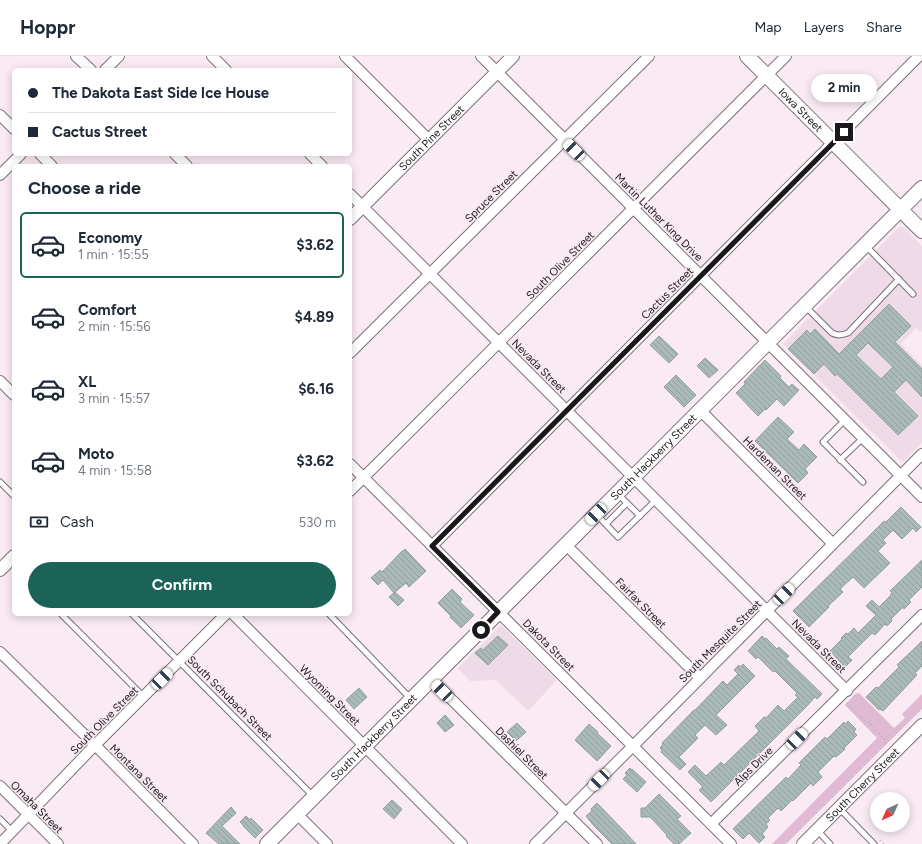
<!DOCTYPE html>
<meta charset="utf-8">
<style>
body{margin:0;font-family:Figtree,sans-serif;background:#f6f6f7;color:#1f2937;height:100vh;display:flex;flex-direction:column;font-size:15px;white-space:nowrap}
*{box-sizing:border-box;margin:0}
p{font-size:13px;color:#747a83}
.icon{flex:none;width:22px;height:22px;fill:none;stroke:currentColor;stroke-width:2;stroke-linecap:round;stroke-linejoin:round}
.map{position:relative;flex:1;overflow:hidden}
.drawer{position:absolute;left:12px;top:108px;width:340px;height:452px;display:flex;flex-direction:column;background:#fff;border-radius:6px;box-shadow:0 2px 10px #0003}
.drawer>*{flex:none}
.guide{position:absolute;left:12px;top:12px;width:340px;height:88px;border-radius:6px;box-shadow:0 2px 10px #0003;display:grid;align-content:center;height:88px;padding:0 16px;background:#fff}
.needle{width:26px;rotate:225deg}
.controls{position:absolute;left:870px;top:736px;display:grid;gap:8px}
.controls a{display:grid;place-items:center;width:40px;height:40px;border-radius:50%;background:#fff;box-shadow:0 2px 10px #0003;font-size:20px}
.end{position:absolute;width:18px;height:18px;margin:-9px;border:5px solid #1c171a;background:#fff;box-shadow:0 0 0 2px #fff}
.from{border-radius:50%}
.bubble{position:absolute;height:28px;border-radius:14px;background:#fff;box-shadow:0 2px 10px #0003;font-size:13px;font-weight:700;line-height:28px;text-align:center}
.car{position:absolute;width:12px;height:24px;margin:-12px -6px;border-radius:5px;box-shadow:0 0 3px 1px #0007;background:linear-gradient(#fff 24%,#345 0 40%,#fff 0 76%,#345 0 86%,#fff 0)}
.guide b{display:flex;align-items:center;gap:14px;height:38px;font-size:15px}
.guide b+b{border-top:1px solid #e0e1e3}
.guide i{width:10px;height:10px;background:#1f2937}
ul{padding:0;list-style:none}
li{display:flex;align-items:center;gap:12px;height:66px;margin:0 8px 6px;padding:0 8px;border:2px solid transparent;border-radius:6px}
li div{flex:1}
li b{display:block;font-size:15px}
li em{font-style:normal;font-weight:700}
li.current{border-color:#1b6357}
li>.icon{width:36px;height:36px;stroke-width:1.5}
h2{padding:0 16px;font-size:18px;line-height:48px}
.pay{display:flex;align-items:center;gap:10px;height:44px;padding:0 16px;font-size:15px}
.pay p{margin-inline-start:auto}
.action{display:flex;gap:8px;margin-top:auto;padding:8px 16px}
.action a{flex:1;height:46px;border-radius:24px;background:#1b6357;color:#fff;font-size:16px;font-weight:700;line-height:46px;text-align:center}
header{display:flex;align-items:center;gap:24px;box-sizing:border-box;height:56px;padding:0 20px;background:#fff;border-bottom:1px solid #e0e1e3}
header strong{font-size:19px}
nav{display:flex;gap:22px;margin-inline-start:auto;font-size:14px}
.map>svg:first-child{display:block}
</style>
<header>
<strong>Hoppr</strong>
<nav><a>Map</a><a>Layers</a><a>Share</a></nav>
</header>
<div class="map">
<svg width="922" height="788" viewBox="0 0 922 788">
<defs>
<pattern id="building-back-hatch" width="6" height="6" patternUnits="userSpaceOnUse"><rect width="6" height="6" fill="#aabbb7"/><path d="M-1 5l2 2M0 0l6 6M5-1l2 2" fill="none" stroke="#92a09d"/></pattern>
</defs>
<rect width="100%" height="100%" fill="#f9eaf3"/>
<g fill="#efdae7">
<path d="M899 171H903L922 190V274L921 276 916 272 901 288 922 309V387L902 406 783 288Z"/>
<path d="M501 569 557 624 528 655 496 624 470 625 458 612Z"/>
</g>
<path fill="#e0bad2" d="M859 637 894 672 905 662 902 658 922 638V653L786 788H772L877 682 845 649 855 638Z"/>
<g fill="url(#building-back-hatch)" stroke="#90a19d" fill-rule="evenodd">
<path d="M889 248 911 270 895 286 922 313V341L906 324 894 336 918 360 898 379 837 318 835 320 824 308 814 318 788 293 807 274 810 278 815 273 839 298ZM868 287 893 311 881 323 856 299Z"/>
<path d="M659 280 678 298 669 307 650 289Z"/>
<path d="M705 302 718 314 709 322 697 310Z"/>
<path d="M765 304 781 320 780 322 789 331 792 328 799 334 784 350 777 343 766 354 765 353 758 360 736 337 745 328 744 326Z"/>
<path d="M676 319 696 339 684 351 664 331Z"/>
<path d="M778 361 794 376 787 383 799 394 804 388 817 401 805 413 808 417 798 427 755 385Z"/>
<path d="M901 451 921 471 916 476 913 472 902 483 893 474 883 484 886 487 878 495 890 507 864 532 853 521 840 533 843 536 828 550 829 551 809 571 793 555 874 475 884 465 886 466Z"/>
<path d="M405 493 426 515 409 531 406 527 394 537 383 524 378 529 371 522 380 514 382 516 402 495H403Z"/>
<path d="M922 504V531L909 544 911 546 904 553 903 551 891 563 892 565 887 570 885 568 875 579 872 577 848 601 852 604 845 611 830 595 842 583 841 582 846 577 848 578 854 572 858 577 876 559 866 550 872 544 879 551 891 539H890L892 537 890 535Z"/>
<path d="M452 533 462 543 460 546 474 559 461 572 450 561 451 560 438 547Z"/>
<path d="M395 536 404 544 398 550 389 541Z"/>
<path d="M498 580 508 589 488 609 475 597 481 592 483 594Z"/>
<path d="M762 580 765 583 766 582 777 593 779 591 789 600 786 603 822 638 817 643 815 641 807 650 711 746 699 734 703 731 688 716 695 709 706 720 721 706 724 709 759 675 755 670 764 661 766 662 778 649 784 655 798 641 795 639 797 637 775 615 773 616 758 601 756 603 748 595Z"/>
<path d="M922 585V610L915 617 917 619 883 655 880 653 879 654 866 641 876 631 878 632 899 611 897 609Z"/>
<path d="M743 608 755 620 716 659 727 669 716 679 705 669 695 679 698 682 679 701 686 708 680 714 661 696 662 694 660 692 663 688 662 687 694 654H695L723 625 727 629 738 618 734 614 739 609 741 611Z"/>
<path d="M359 632 367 641 354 653 346 644Z"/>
<path d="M445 659 454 669 445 676 437 667Z"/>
<path d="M848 665 856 673 854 676 857 679 844 692 845 693 836 701 834 700 818 716 822 721 813 730 811 727 793 745 792 744 781 755 778 752 768 762 770 764 766 768 768 771 762 778 765 781 759 787 749 777 743 783 733 773 786 721 788 723 801 709 799 707 825 681 827 683 844 666 846 668Z"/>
<path d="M517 667 526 676 516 685 507 676Z"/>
<path d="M589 668 598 676 597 677 611 690 597 705 575 684Z"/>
<path d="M630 712 632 714V713L646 726 637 736 623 723 627 719 625 717Z"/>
<path d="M659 738 681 760 677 763 691 777 679 788H674L666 780 667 779 650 761H641V752H645Z"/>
<path d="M392 744 402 753 394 763 383 753Z"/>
<path d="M597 747 625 776 636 788H612L595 771 586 760 592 755 591 753Z"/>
<path d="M231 751 236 757 222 770 240 788H219L206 777Z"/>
<path d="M246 760 250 764 251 762 263 774 255 782 243 770H244L240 766Z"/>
</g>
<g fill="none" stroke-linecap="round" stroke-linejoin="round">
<g stroke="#7d7179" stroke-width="7">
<g id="service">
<path d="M866 190 913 238"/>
<path d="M805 250 832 277C838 280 842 279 848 277L899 223"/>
<path d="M845 364 823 386 863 426"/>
<path d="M840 404 863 382"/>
<path d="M0 426 14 440"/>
<path d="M618 438 640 460"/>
<path d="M597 459 618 481 656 444"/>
<path d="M606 468 627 447"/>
<path d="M61 558 144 641"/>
<path d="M132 558 313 740"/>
<path d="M329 558 410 642"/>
<path d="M839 752 874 788"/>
<path d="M0 763 12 775"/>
<path d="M817 774 830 788"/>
</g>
</g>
<g stroke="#7d7179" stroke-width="12">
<g id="minor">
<path d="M76 0 91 14"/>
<path d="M212 0 226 14"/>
<path d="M345 0 429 84"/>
<path d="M481 0 922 441"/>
<path d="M105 14 119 0"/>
<path d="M0 59 14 73"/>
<path d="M40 98 52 110"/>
<path d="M175 98 187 110"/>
<path d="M310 98 322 110"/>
<path d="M0 119 21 98"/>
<path d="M350 138 847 635"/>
<path d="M350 297 649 0"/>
<path d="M0 325 14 339"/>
<path d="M700 354 833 488"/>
<path d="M350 408 731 788"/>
<path d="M350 435 786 0"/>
<path d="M566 489 700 622"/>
<path d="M432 490 919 0"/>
<path d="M233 558 462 788"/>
<path d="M0 596 95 689 193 788"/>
<path d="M431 623 597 788"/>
<path d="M0 730 58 788"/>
<path d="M297 758 327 788"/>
<path d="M711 768 922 559"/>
<path d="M0 788 95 689 226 558"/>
<path d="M535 788 633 690 922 398"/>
</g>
</g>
<g stroke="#7d7179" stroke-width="14">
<g id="tertiary">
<path id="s1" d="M350 163 513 0"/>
<path d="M0 514 14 500"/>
<path id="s2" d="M803 788 922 669"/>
</g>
</g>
<g stroke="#7d7179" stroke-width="16">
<g id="secondary">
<path id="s3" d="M747 0 922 175"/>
<path id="s4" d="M267 788 922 132"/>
</g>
</g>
<g stroke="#b5aab1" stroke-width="1.5" stroke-dasharray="1 3" stroke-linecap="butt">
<path d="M847 647 865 665 868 666 884 683 885 686 888 689"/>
<path d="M880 784 884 788"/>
</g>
<use href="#service" stroke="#fff" stroke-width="5"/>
<use href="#minor" stroke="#fff" stroke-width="10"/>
<use href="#tertiary" stroke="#fff" stroke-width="12"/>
<use href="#secondary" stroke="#fff" stroke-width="14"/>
</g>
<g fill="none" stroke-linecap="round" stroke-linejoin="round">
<path stroke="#1c171a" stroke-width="5" d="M481 574 498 556 432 490 844 76"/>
</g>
<g text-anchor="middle" stroke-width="3" stroke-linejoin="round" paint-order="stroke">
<g font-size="11" fill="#1c171a" stroke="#f9eaf3">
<text dy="4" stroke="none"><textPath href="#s3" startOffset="76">Iowa Street</textPath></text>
<text dy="4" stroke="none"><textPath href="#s1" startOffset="115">South Pine Street</textPath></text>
<text transform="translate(491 140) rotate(-45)" y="4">Spruce Street</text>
<text transform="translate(659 161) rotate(45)" y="4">Martin Luther King Drive</text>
<text transform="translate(560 209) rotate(-45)" y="4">South Olive Street</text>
<text transform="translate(667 237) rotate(-45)" y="4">Cactus Street</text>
<text transform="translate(539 310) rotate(45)" y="4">Nevada Street</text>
<text dy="4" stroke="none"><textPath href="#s4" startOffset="547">South Hackberry Street</textPath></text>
<text transform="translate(775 412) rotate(45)" y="4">Hardeman Street</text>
<text transform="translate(641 547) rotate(45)" y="4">Fairfax Street</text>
<text transform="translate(720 585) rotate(-45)" y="4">South Mesquite Street</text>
<text transform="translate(549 589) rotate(45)" y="4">Dakota Street</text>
<text transform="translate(819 590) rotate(45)" y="4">Nevada Street</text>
<text transform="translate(330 639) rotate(45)" y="4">Wyoming Street</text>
<text transform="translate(230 642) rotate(45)" y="4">South Schubach Street</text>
<text transform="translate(104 664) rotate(-45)" y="4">South Olive Street</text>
<text dy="4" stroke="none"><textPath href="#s4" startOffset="151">South Hackberry Street</textPath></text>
<text transform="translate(522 697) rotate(45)" y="4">Dashiel Street</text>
<text transform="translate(753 710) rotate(-45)" y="4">Alps Drive</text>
<text transform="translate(139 717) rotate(45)" y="4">Montana Street</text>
<text dy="4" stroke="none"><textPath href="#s2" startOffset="84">South Cherry Street</textPath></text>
<text transform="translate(37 751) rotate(45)" y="4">Omaha Street</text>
</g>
</g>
</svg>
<div class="controls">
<a><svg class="needle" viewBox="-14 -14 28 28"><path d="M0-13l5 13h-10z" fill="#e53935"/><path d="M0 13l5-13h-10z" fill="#747a83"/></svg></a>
</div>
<i class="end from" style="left:481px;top:574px"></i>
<i class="end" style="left:844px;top:76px"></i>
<div class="bubble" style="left:811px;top:18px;width:66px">2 min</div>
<i class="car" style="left:574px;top:94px;rotate:315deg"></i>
<i class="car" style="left:596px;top:458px;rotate:225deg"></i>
<i class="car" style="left:784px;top:538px;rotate:44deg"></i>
<i class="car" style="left:162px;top:623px;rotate:45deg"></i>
<i class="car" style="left:442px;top:635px;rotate:315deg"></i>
<i class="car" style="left:797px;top:683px;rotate:45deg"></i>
<i class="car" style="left:599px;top:724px;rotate:225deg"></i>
<div class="guide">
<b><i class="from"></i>The Dakota East Side Ice House</b>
<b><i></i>Cactus Street</b>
</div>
<section class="drawer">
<h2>Choose a ride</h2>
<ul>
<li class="current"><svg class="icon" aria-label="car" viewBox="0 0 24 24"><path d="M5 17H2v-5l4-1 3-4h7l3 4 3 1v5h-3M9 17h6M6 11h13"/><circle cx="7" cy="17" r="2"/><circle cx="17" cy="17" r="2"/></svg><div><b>Economy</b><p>1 min · 15:55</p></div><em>$3.62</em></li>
<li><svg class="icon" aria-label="car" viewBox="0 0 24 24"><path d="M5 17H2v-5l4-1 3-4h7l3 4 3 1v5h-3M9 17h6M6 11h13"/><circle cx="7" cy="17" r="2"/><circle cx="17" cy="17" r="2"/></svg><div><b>Comfort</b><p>2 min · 15:56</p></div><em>$4.89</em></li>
<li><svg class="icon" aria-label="car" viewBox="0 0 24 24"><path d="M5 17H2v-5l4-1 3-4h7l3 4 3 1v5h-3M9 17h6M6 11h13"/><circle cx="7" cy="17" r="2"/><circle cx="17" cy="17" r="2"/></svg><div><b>XL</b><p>3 min · 15:57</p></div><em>$6.16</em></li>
<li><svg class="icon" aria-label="car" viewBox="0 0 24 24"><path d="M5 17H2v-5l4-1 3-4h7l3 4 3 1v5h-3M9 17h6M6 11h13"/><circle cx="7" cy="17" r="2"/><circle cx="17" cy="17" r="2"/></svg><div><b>Moto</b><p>4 min · 15:58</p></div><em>$3.62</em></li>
</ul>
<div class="pay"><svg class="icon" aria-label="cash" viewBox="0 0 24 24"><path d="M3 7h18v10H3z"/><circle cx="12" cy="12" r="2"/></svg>Cash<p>530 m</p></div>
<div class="action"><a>Confirm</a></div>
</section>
</div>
